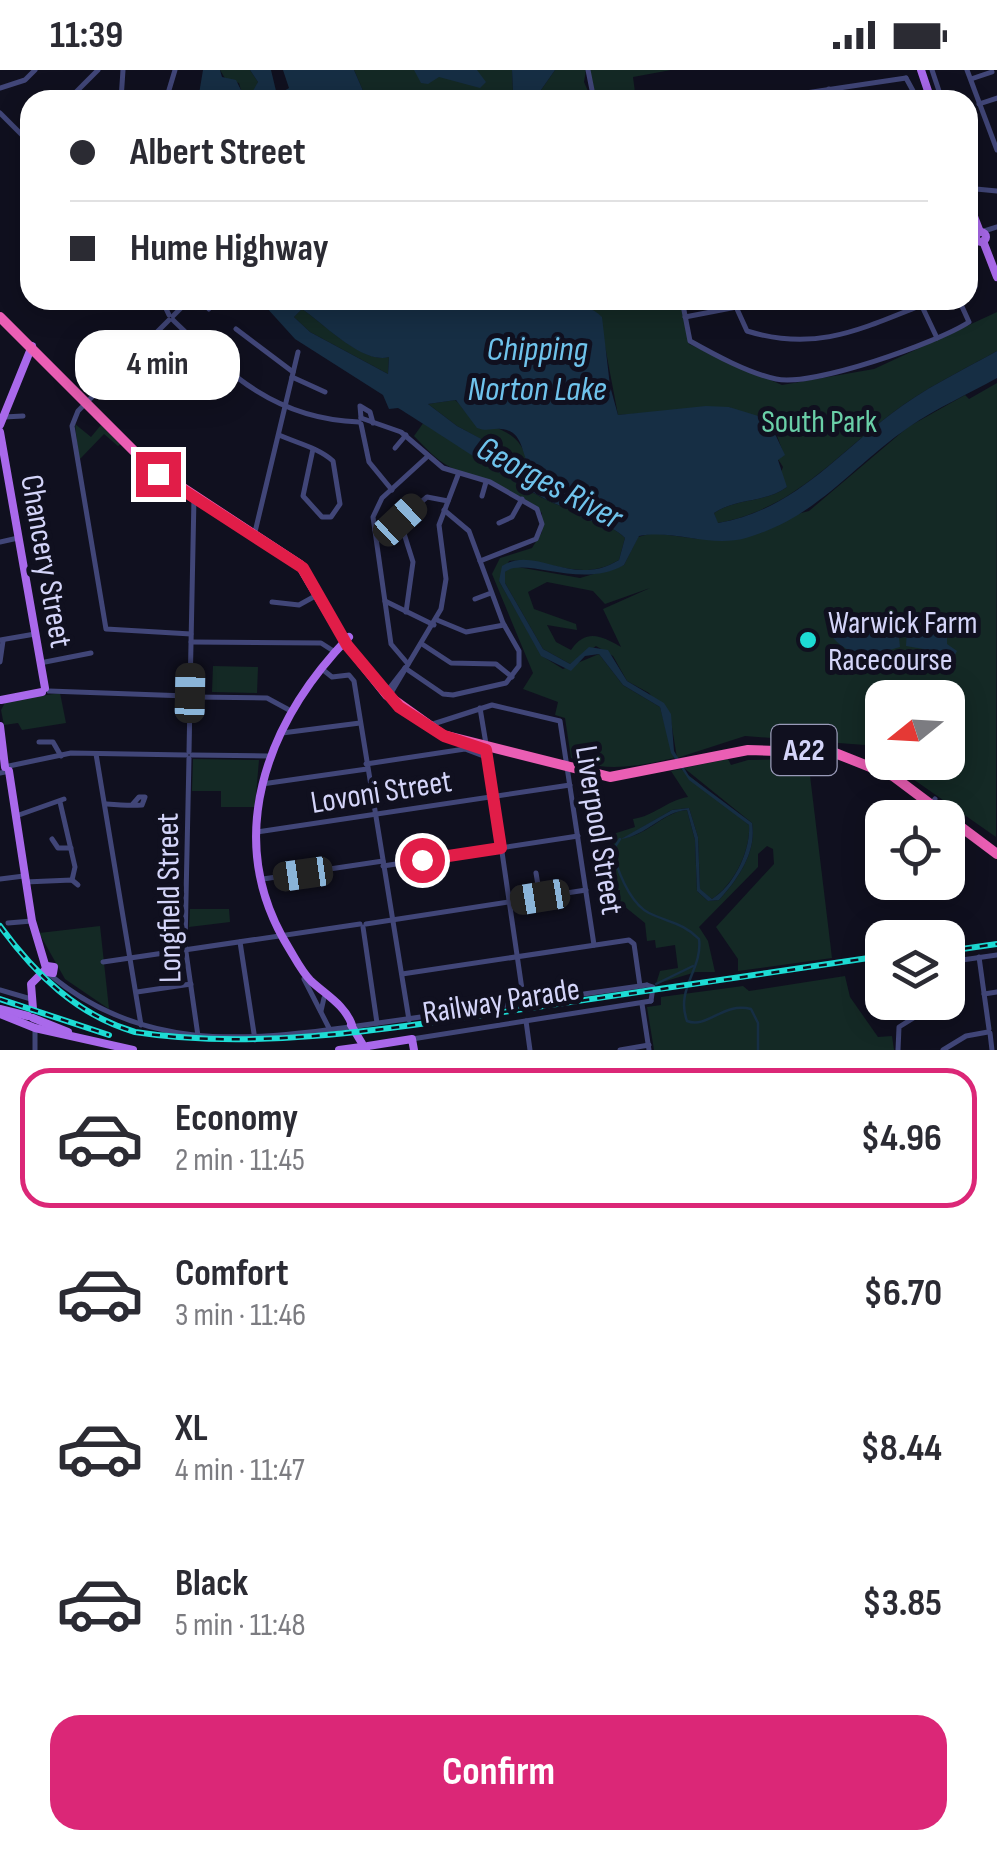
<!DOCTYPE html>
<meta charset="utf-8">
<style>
body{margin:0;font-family:"Sofia Sans Condensed",sans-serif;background:#f7f7f7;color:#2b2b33;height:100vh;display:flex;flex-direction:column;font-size:38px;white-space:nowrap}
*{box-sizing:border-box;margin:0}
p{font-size:32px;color:#7c7c81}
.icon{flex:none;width:55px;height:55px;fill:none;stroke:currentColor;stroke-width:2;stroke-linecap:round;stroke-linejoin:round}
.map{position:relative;height:980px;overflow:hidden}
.drawer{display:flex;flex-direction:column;background:#fff;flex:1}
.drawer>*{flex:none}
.hud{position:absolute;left:20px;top:20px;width:958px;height:220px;border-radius:30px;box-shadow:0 5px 25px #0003;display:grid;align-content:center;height:220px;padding:0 50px;background:#fff}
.needle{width:65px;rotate:252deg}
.controls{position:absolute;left:865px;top:610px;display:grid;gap:20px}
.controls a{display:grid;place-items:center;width:100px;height:100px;border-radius:20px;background:#fff;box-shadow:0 5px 25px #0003;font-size:50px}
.end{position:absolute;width:45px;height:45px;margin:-22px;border:12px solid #e11d48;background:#fff;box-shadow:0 0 0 5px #fff}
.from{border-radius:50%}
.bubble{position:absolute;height:70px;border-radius:30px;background:#fff;box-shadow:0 5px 25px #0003;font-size:32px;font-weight:700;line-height:70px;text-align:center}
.car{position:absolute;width:30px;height:60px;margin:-30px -15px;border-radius:12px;box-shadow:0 0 8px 2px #0007;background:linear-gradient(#222 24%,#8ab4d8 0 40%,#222 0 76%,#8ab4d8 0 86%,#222 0)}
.hud b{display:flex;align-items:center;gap:35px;height:95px;font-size:38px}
.hud b+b{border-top:2px solid #e1e1e2}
.hud i{width:25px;height:25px;background:#2b2b33}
ul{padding:18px 0 0;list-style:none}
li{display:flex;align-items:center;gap:30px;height:140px;margin:0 20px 15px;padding:0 30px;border:5px solid transparent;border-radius:30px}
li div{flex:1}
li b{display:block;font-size:38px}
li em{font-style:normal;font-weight:700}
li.active{border-color:#db2777}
li>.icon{width:90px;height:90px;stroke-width:1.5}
.cta{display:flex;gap:20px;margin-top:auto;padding:20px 50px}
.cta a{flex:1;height:115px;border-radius:30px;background:#db2777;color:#fff;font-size:40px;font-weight:700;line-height:115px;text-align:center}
.status{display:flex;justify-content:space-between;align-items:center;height:70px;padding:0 50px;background:#fff;direction:ltr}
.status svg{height:28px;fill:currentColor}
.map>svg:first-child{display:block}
</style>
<div class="status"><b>11:39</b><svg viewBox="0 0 49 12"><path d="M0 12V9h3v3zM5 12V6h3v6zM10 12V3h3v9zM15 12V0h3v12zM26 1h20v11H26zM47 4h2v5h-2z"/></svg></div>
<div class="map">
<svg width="997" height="980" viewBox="0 0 997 980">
<rect width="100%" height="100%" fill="#10101f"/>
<g fill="#142925" fill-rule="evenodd">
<path d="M220 0H250L258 12 255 22 242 24 239 13 226 10Z"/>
<path d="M354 0H512L513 22 508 30H367Z"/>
<path d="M555 0H586L584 12 592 30H534Z"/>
<path d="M590 0H671L633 7 636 30H595Z"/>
<path d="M568 230H680L689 274 782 315 874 299 997 242V281C961 301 923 319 891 344 833 388 792 440 717 453L714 443C736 428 765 433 787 417L780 405 783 397 778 389 784 385 775 360 729 337 618 345 600 250Z"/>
<path d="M302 239C323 253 363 294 389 287L388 304 310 262 294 247Z"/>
<path d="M997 313 996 767 890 693 948 692V628H882V687L865 675 745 666 677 688 671 651 649 623 627 611 613 586 596 576 570 594 543 579 505 513V502L512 496 580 508 624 495 638 467 653 463 699 469 809 441 908 357 965 325 969 329ZM547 512 593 521 605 534 650 518 603 539 621 577C602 566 586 558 571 580L556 572 547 555 577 560 576 554 534 539 528 522Z"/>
<path d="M455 330C462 335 463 342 471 346 498 361 522 360 528 395L457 356 428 334Z"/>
<path d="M424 352C452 370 546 438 570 438 583 454 609 451 625 468L619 490C580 514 549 487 509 491L499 511 542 586 563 599 599 584 623 615 660 637 674 688C642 695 605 704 571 688L565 648 555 645 558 632 523 619 533 603 492 504 500 488 532 478 542 462V443C508 414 486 415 450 397 436 390 425 377 414 366Z"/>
<path d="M75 354 91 367 101 355 121 374 118 376 104 364 79 390Z"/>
<path d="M213 596 258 597 257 623 212 622Z"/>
<path d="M60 623 66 653 22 660 18 653 4 655 1 640 6 631Z"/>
<path d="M193 689 259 690 255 737H221V721H192Z"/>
<path d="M728 689 731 695 748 690 808 689 832 888 738 901V889L716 857 774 794 773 779 767 776 758 784V797L699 857 708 871 715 902H696L656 914 660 901 678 898 675 875 656 878 655 870 647 871 645 853 619 832 620 820 613 821 604 767 635 757 633 749C655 746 665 731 688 727L671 701 681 699 749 755C751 780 734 815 712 829L700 820 698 767 689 738 672 740 624 768C648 765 665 741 687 740L695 770 697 821 708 831 719 830C738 809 757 782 752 753L684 698Z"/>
<path d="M190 839H229L230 852 189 857Z"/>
<path d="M100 856 109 939 65 909 39 863Z"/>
<path d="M845 906 850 927 878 967 892 966 894 980H654L647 937 661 935V927L743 916 749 921Z"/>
</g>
<g fill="#162e44" fill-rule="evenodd">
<path d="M203 0H220L222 7 236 10 243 24 250 26 258 12 250 0H271L277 25 289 18 283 0H354L367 30H198Z"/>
<path d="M414 0H477L486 12 480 18 439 7 428 14 421 13Z"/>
<path d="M512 0H555L534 30H508L513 22Z"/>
<path d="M271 230H568C579 237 593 237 602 247L610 316 618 345 706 336 729 337 768 349 785 385 778 390 787 417C765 433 736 428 714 443L718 453C793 440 833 388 891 344 923 319 961 301 997 281V308C968 324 937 338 909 357 851 397 818 447 746 468 710 478 674 459 639 466L624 495C581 520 524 486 505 502V513L543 579 570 594 589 577 608 580 627 611 664 633 671 644 674 681 689 706 752 753C757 782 738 809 719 830L708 831 697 821 695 770 687 740C664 741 646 766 621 769L672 740 689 738 698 767 700 819 712 829C734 816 751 780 749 755L689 710 671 683 660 637 623 615 599 584 585 586 571 601 541 586 499 511 502 496C535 474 572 519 619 490L625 468C609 451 583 454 569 438 547 438 429 356 398 338L389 339 383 325 295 269 266 237ZM302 239C323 253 363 295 389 287L388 304 310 262 294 247ZM456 330 477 358C488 362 491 358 501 359 522 360 522 383 528 394L457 356 428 334Z"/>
<path d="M844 551 898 558 900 577C872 586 846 589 829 562L832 553Z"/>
<path d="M934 553 947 562V574L957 581 951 592 929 580 906 576 907 557Z"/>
</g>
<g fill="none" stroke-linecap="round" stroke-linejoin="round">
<g stroke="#162e44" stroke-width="2.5">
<path d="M620 769 612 781C618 801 629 833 649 843 667 852 684 853 699 869 703 899 675 919 687 951 708 959 722 932 751 939L758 953V980"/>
<path d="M656 914 693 896"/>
</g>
<g stroke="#414678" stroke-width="5">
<path d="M588 0 594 30"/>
<path d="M932 0 942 30"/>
<path d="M967 0 997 80"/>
<path d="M906 8 918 30"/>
<path d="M971 9 992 2"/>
<path d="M0 18 25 10 35 0"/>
<path d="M829 19 831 30"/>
<path d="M68 30 98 0"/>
<path d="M121 30 123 0"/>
<path d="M166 30 175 0"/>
<path d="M758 30 906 8"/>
<path d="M979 34 997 28"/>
<path d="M0 43 30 73"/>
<path d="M968 102 976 119 997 121"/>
<path d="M981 162 997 157"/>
<path d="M968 178 977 170"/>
<path d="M968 222 975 217"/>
<path d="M162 230 169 245"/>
<path d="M201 230 209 239"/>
<path d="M682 230 690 271C715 285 748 303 776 309 812 317 937 273 969 252L959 230"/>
<path d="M919 230 937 268"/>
<path d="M737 239 747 261C815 282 859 260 922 235"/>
<path d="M173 246 189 230"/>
<path d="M685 247 773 230"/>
<path d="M169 250 78 341 72 356 106 559 191 564"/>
<path d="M173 250C230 305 275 349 359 352"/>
<path d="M236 259 293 302"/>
<path d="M292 307 325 322"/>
<path d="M4 347 23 346"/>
<path d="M361 348 401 362 443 398 490 412 537 439 542 454 536 469 480 491"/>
<path d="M361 348 360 336 370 342 373 353"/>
<path d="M361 354 369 392 392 420"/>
<path d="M279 365C297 373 319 378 333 391L340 434 331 447H322L303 426 313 379"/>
<path d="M395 378 406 365"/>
<path d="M482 426 486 412"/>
<path d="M400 451 413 492 406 542"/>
<path d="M499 453 512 447 522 429"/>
<path d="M375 460 397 453 427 427 448 431"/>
<path d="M255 462 298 282"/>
<path d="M0 472 18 468"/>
<path d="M475 529 491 523"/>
<path d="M385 531 434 555"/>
<path d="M272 532 299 535 317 525"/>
<path d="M437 550 466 562 504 555"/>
<path d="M0 570 35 564"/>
<path d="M191 572 321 573 335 582"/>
<path d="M422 574 451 593 496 594 512 607"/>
<path d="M0 592 3 571"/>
<path d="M40 593 91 583"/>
<path d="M408 594 391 574 373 447 382 428 428 386"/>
<path d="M405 598 443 624 453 625 506 613 519 596V581L503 553 469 461 444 440"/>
<path d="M322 599 332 607 349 605 354 611 409 950"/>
<path d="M388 620 405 598"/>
<path d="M49 621 187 626"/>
<path d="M190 623 194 427"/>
<path d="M391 623 441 539 446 509 439 455 458 405"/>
<path d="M193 627 267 628 291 641"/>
<path d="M480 638 486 674"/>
<path d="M433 654 492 635 560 651 594 875"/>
<path d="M282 663 360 653"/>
<path d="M39 672H53L61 686"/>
<path d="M487 679 524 933"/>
<path d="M189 682 190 630"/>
<path d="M96 684 141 955"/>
<path d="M192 685 268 686"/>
<path d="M189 688 185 875 198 966"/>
<path d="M366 694 465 679 486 687"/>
<path d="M9 696 71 683 186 685"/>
<path d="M0 703 5 702"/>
<path d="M262 714 367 699"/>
<path d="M60 732 75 797 72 810"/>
<path d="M105 734C118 735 130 736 142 735L145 727H139L132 735"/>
<path d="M16 746 64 729"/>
<path d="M921 748 935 729"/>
<path d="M257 762 570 715"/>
<path d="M52 769 58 778H71"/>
<path d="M383 796 578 766"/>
<path d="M536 803 540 827"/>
<path d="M879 807 882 802"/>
<path d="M0 809 24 806"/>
<path d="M263 809 383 791"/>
<path d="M25 812 72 810 78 815"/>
<path d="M8 853 32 851"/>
<path d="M366 854 586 820"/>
<path d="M363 857 377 953"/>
<path d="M240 872 255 970"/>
<path d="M979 887 989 959"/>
<path d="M103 892 360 854"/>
<path d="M948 892 997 885"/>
<path d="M49 904C139 980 240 972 350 957"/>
<path d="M402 904 629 870 634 874 640 916"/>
<path d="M304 909 330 960"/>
<path d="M647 915 653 917 651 931"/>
<path d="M0 920 31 929"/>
<path d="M137 922 191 914"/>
<path d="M984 924 997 922"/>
<path d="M642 934 649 980"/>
<path d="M935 937 947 941 948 931"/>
<path d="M321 941 324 928"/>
<path d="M526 951 530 980"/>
<path d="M357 956 647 915"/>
<path d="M35 958V980"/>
<path d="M990 963 992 980"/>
<path d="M412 969 651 931"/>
<path d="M620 980 649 975"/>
<path d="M898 980 899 957 939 932"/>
<path d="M943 980 966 966 988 962"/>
</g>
<g stroke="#a969eb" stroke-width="8">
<path d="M921 0 931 30"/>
<path d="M968 131 980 162"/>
<circle cx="981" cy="167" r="5"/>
<path d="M983 171 997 207"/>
<path d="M0 355 32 276"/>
<path d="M0 362 45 618"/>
<path d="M349 567C266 653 221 770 290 880 296 890 302 902 311 911 326 925 345 935 352 955"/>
<path d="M1 630 42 622"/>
<path d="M0 656 5 697"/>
<path d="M9 701 32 851 46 898"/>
<path d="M47 896 54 897 53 903 47 902Z"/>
<path d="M0 939 28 946"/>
<path d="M33 939 31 914 46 899"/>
<path d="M0 944 35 958 133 980"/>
<path d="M33 948 68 962"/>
<path d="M351 955 366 980"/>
<path d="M368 976 412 969 414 980"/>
<path d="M339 980 361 977"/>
</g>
<path stroke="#ea5eb4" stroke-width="10" d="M0 247 148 395 300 495 347 575 387 625 443 665 610 707 748 680 835 683 893 706 997 784"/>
<g stroke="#1ddcd5" stroke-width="6">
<g id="rail">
<path d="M0 856C35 904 77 945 135 962 248 980 377 961 490 944 621 925 752 906 882 886"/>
<path d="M948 881 997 874"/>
<path d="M0 929 109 965"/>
</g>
</g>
<use href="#rail" stroke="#10101f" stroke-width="2.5" stroke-dasharray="8" stroke-linecap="butt"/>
</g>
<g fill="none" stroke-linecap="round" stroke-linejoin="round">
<path stroke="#e11d48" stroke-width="12" d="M158 404 303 498 347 575 399 637 444 666 486 680 501 778 422 790"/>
</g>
<circle fill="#1ddcd5" stroke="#10101f" stroke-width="4" cx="808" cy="570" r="10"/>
<g text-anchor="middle" stroke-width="10" stroke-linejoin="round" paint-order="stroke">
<rect fill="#10101f" stroke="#999ab8" stroke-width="2.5" x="771.5" y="655" width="65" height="50" rx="8"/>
<g font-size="30" font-weight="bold" fill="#d4d5f9">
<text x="804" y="690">A22</text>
</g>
<g font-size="32" fill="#6acfa8" stroke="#10101f">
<text x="819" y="362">South Park</text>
</g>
<g font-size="32" fill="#d4d5f9" stroke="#10101f">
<text transform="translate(47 491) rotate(80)" y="11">Chancery Street</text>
<text transform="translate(381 721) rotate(-9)" y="11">Lovoni Street</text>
<text transform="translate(600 760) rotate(81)" y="11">Liverpool Street</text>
<text transform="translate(168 828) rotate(-91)" y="11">Longfield Street</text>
<text transform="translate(501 930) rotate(-9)" y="11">Railway Parade</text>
</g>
<g font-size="32" fill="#d4d5f9" stroke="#10101f" text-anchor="start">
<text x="828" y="563">Warwick Farm<tspan x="828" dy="37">Racecourse</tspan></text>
</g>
<g font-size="35" font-style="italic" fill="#6fc3ec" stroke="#10101f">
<text x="537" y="290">Chipping<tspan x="537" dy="40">Norton Lake</tspan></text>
<text transform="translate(550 412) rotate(28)" y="12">Georges River</text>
</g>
</g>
</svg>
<div class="controls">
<a><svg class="needle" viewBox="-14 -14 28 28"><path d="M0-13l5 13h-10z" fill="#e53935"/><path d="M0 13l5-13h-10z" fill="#7c7c81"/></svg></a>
<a><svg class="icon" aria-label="locate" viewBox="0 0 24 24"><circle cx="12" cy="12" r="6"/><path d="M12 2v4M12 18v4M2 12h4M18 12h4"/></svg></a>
<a><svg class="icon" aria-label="layers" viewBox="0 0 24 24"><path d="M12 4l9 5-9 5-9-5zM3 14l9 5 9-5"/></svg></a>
</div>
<i class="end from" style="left:422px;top:790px"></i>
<i class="end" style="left:158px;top:404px"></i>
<div class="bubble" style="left:75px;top:260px;width:165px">4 min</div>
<i class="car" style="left:400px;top:450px;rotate:47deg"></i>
<i class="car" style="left:190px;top:623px;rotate:1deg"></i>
<i class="car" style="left:303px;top:804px;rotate:262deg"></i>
<i class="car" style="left:540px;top:827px;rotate:261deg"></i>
<div class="hud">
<b><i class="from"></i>Albert Street</b>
<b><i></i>Hume Highway</b>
</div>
</div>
<section class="drawer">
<ul>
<li class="active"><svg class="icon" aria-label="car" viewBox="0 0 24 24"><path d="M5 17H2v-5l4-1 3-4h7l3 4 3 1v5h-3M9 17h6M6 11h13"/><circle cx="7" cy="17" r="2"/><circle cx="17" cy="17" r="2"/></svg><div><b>Economy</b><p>2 min · 11:45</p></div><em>$4.96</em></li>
<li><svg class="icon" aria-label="car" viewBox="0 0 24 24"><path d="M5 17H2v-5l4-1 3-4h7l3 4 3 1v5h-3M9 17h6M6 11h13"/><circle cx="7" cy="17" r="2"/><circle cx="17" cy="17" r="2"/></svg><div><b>Comfort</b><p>3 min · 11:46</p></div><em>$6.70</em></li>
<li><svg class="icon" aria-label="car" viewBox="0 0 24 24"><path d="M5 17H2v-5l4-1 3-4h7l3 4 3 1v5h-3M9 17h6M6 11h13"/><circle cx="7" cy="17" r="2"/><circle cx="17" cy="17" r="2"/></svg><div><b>XL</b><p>4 min · 11:47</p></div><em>$8.44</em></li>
<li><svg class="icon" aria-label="car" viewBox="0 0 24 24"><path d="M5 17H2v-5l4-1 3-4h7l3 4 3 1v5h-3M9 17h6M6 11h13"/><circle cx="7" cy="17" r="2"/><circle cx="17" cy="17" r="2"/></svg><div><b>Black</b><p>5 min · 11:48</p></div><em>$3.85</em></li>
</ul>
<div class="cta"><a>Confirm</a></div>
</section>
